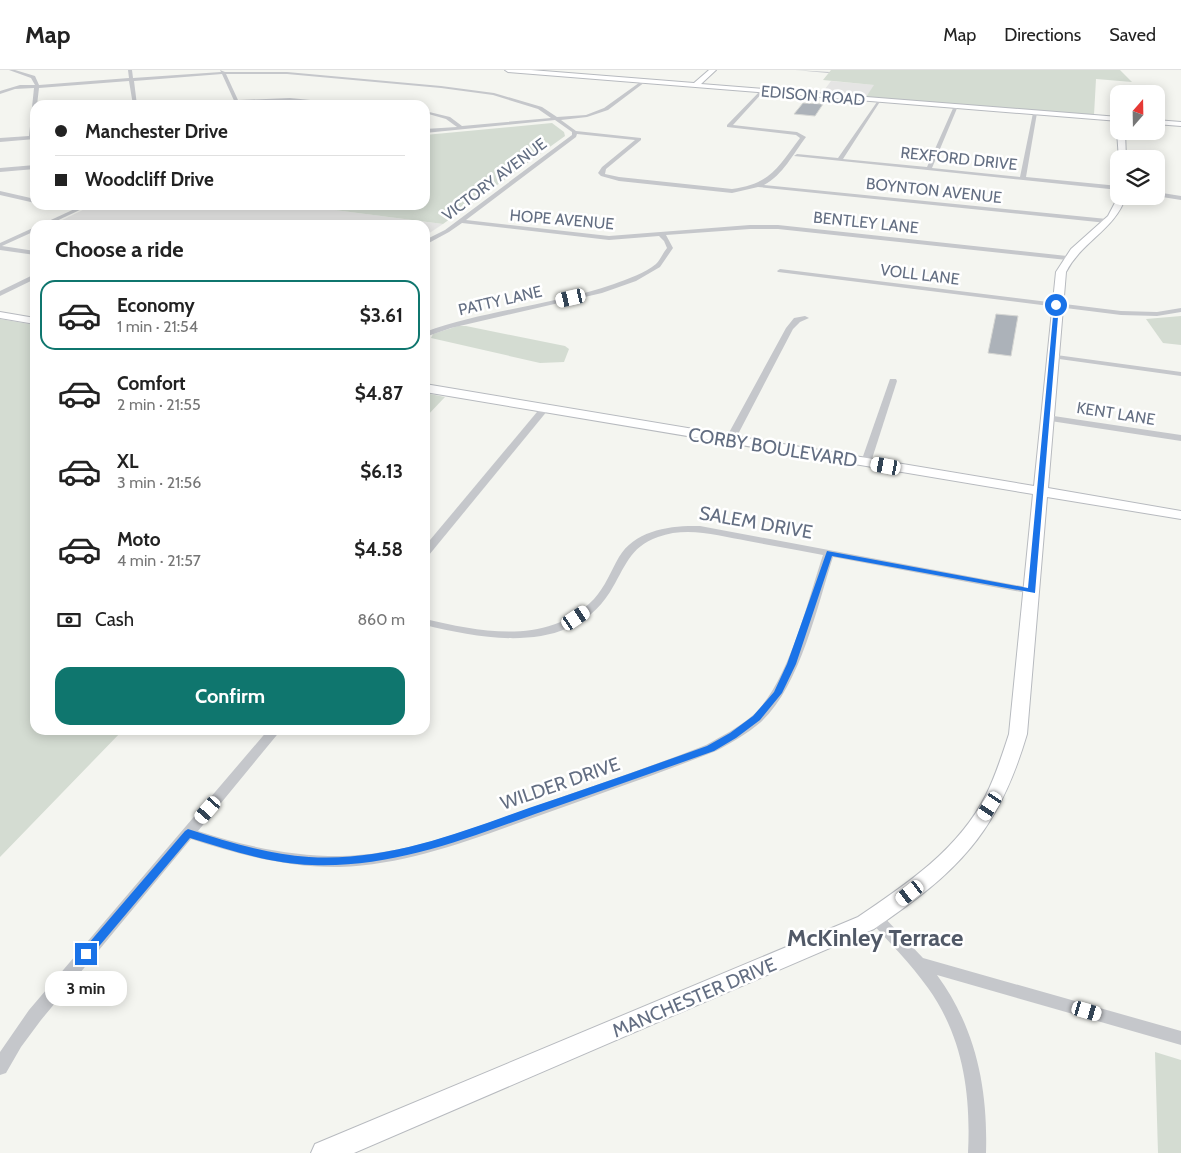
<!DOCTYPE html>
<meta charset="utf-8">
<style>
body{margin:0;font-family:Cabin,sans-serif;background:#f6f6f6;color:#222;height:100vh;display:flex;flex-direction:column;font-size:19px;white-space:nowrap}
*{box-sizing:border-box;margin:0}
p{font-size:16px;color:#767676}
.icon{flex:none;width:28px;height:28px;fill:none;stroke:currentColor;stroke-width:2;stroke-linecap:round;stroke-linejoin:round}
.map{position:relative;flex:1;overflow:hidden}
.drawer{position:absolute;left:30px;top:150px;width:400px;height:515px;display:flex;flex-direction:column;background:#fff;border-radius:15px;box-shadow:0 2px 12px #0003}
.drawer>*{flex:none}
.top-card{position:absolute;left:30px;top:30px;width:400px;height:110px;border-radius:15px;box-shadow:0 2px 12px #0003;display:grid;align-content:center;height:110px;padding:0 25px;background:#fff}
.needle{width:32px;rotate:20deg}
.buttons{position:absolute;left:1110px;top:15px;display:grid;gap:10px}
.buttons a{display:grid;place-items:center;width:55px;height:55px;border-radius:10px;background:#fff;box-shadow:0 2px 12px #0003;font-size:25px}
.end{position:absolute;width:22px;height:22px;margin:-11px;border:6px solid #1a73e8;background:#fff;box-shadow:0 0 0 2px #fff}
.from{border-radius:50%}
.bubble{position:absolute;height:35px;border-radius:15px;background:#fff;box-shadow:0 2px 12px #0003;font-size:16px;font-weight:700;line-height:35px;text-align:center}
.car{position:absolute;width:15px;height:30px;margin:-15px -8px;border-radius:6px;box-shadow:0 0 4px 1px #0007;background:linear-gradient(#fff 24%,#345 0 40%,#fff 0 76%,#345 0 86%,#fff 0)}
.top-card b{display:flex;align-items:center;gap:18px;height:48px;font-size:19px}
.top-card b+b{border-top:1px solid #e0e0e0}
.top-card i{width:12px;height:12px;background:#222}
ul{padding:0;list-style:none}
li{display:flex;align-items:center;gap:15px;height:70px;margin:0 10px 8px;padding:0 15px;border:2px solid transparent;border-radius:15px}
li div{flex:1}
li b{display:block;font-size:19px}
li em{font-style:normal;font-weight:700}
li.on{border-color:#0f766e}
li>.icon{width:45px;height:45px;stroke-width:1.5}
h2{padding:0 25px;font-size:22px;line-height:60px}
.pay{display:flex;align-items:center;gap:12px;height:55px;padding:0 25px;font-size:19px}
.pay p{margin-inline-start:auto}
.button{display:flex;gap:10px;margin-top:auto;padding:10px 25px}
.button a{flex:1;height:58px;border-radius:15px;background:#0f766e;color:#fff;font-size:20px;font-weight:700;line-height:58px;text-align:center}
header{display:flex;align-items:center;gap:30px;box-sizing:border-box;height:70px;padding:0 25px;background:#fff;border-bottom:1px solid #e0e0e0}
header strong{font-size:24px}
nav{display:flex;gap:28px;margin-inline-start:auto;font-size:18px}
.map>svg:first-child{display:block}
</style>
<header>
<strong>Map</strong>
<nav><a>Map</a><a>Directions</a><a>Saved</a></nav>
</header>
<div class="map">
<svg width="1181" height="1083" viewBox="0 0 1181 1083">
<rect width="100%" height="100%" fill="#f4f5f0"/>
<g fill="#e5e5e4">
<path d="M831 11 875 15 866 27 822 23Z"/>
<path d="M93 135H296L443 154 425 166V155H52Z"/>
</g>
<g fill="#d4dcd2">
<path d="M831 0H1120L1132 12 1096 9 1094 45 866 27 874 15 823 10Z"/>
<path d="M552 53 564 62 565 66 443 154 296 135H425V65Z"/>
<path d="M1181 246V275L1163 273 1146 249Z"/>
<path d="M0 249 35 255V660H123L0 787Z"/>
<path d="M458 256H466L565 276 569 279 564 292 540 293 431 268 433 264Z"/>
<path d="M425 323 445 327 425 348Z"/>
<path d="M1155 982 1181 990V1083H1158Z"/>
</g>
<g fill="#acb2b9" stroke="#d5d6d3">
<path d="M803 33 823 34 815 46 794 44Z"/>
<path d="M996 244 1018 246 1011 286 988 283Z"/>
</g>
<g fill="none" stroke-linecap="round" stroke-linejoin="round">
<g stroke="#b7babf" stroke-width="2">
<g id="secondary">
<path d="M505 0H531L694 13 709 0H716L701 14 1119 47V51L508 2Z"/>
<path d="M1156 50 1181 52V56L1156 54Z"/>
<path d="M1119 59V61H1125L1126 89 1119 90 1117 61Z"/>
<path d="M1119 125V126H1126C1116 159 1081 172 1066 202L1048 418 1181 441V449L1047 427 1027 664C998 763 957 803 874 859L354 1083H311L315 1074 858 847C907 814 959 779 986 725 996 705 1002 685 1009 664L1033 424 425 322V314L1034 416 1056 202 1071 179 1108 146Z"/>
<path d="M0 242 35 248V254L0 248Z"/>
</g>
</g>
<g fill="#c5c7cb" fill-rule="evenodd">
<path d="M9 0H15L35 6 39 15 129 8 128 0H132L133 8 221 2 220 0 225 2H287L441 16 494 23 542 37 557 47 586 45 604 38 643 10 645 12 608 40 587 47 561 50 576 61 641 68V70L606 99 605 104 619 107 732 119C771 114 778 97 800 68L796 65 727 57V55L762 19 764 21 733 55 797 62 806 67C793 84 783 105 764 115L1107 149 1110 151 1107 153 758 117 732 123 619 111 601 106 598 103 602 97 635 70 577 64 576 67 466 150 609 166 750 155H778L1067 186 1070 188 1067 190 778 159H750L666 165 673 178 660 197 636 211 602 223 451 258 425 267V262C486 240 553 235 614 214 628 209 645 203 656 194 660 190 663 183 667 178L664 171 659 166 609 170 462 153 449 162 425 175V170L445 160 572 65V62L555 50 425 63V59L457 57 446 49 425 43V41L450 47 462 56 551 48 538 39 493 25 441 18 287 4H226L238 30 290 28 362 35 290 30 239 32 240 35H236L222 4 134 11 137 35H133L129 11 39 18 37 35H35V69L0 72V68L29 66 34 18 15 19 0 24V21L20 15H35L31 8Z"/>
<path d="M795 0 830 2 828 3Z"/>
<path d="M879 29 881 30 843 89 927 97 954 36 956 35 958 36 932 98 1020 107 1033 43 1035 42 1037 43 1026 107 1119 116V120L794 86 797 84 838 88Z"/>
<path d="M35 95V99L0 102V98Z"/>
<path d="M0 121 35 129V133L0 125Z"/>
<path d="M1156 122 1181 126V130L1156 126Z"/>
<path d="M81 136 86 137 48 155H40Z"/>
<path d="M35 157V161L2 176 35 181V185L0 180V173Z"/>
<path d="M780 199 1121 241 1157 242 1181 238V242L1157 246 1121 245 778 202 777 201Z"/>
<path d="M35 204V209L0 226V221Z"/>
<path d="M805 246 809 248 800 252 793 259 735 370 730 373 727 372 725 370 786 258 794 248Z"/>
<path d="M1049 284 1181 302V306L1052 288 1048 286Z"/>
<path d="M890 309H896L897 311 871 392 866 395 863 394 861 392Z"/>
<path d="M545 335 548 336V340L429 485 425 486V476L542 336Z"/>
<path d="M1047 345 1181 365V371L1044 350 1043 348Z"/>
<path d="M700 456 1032 518 1037 521 1032 524 833 487C817 537 800 616 761 652 747 664 731 673 716 681 658 704 599 724 541 745 476 768 409 795 340 797 288 798 240 785 191 769L41 950 21 977 6 1003 0 1005V982L29 940 268 660H281L198 761C244 776 290 786 339 786 407 785 473 758 536 736 593 716 650 697 706 675 722 666 738 658 752 646 789 613 807 532 823 485 798 480 773 476 748 471 719 466 688 456 658 467 629 477 625 498 610 522 570 585 486 570 425 555V549C481 562 548 576 594 529 605 517 611 501 619 487 635 460 671 455 700 456Z"/>
<path d="M875 841 880 843 923 888 1181 961V975L937 905C976 958 988 1019 986 1083H968C971 1024 963 967 928 918 911 894 890 873 870 851L867 847 870 843Z"/>
</g>
<use href="#secondary" fill="#fff" fill-rule="evenodd"/>
</g>
<path fill="#1a73e8" d="M1056 233 1059 235 1035 523 832 486 796 594 782 623 760 650 736 668 714 681C655 702 595 723 535 744 463 770 391 798 312 795 270 794 230 780 190 768L90 887H82L80 884 82 881 185 761 188 759C228 772 267 784 309 787 386 792 459 763 529 738 589 718 648 697 707 676L730 663 753 646 774 622 787 594 827 481 1028 518 1054 235Z"/>
<g text-anchor="middle" stroke-width="5" stroke-linejoin="round" paint-order="stroke">
<g font-size="16" fill="#636e82" stroke="#fff">
<text transform="translate(813 25) rotate(5)" y="6">EDISON ROAD</text>
<text transform="translate(959 88) rotate(6)" y="6">REXFORD DRIVE</text>
<text transform="translate(494 109) rotate(-37)" y="6">VICTORY AVENUE</text>
<text transform="translate(934 120) rotate(6)" y="6">BOYNTON AVENUE</text>
<text transform="translate(562 149) rotate(5)" y="6">HOPE AVENUE</text>
<text transform="translate(866 152) rotate(6)" y="6">BENTLEY LANE</text>
<text transform="translate(920 204) rotate(7)" y="6">VOLL LANE</text>
<text transform="translate(500 230) rotate(-13)" y="6">PATTY LANE</text>
<text transform="translate(1116 343) rotate(9)" y="6">KENT LANE</text>
</g>
<g font-size="19" fill="#636e82" stroke="#fff">
<text transform="translate(773 377) rotate(9)" y="7">CORBY BOULEVARD</text>
<text transform="translate(756 452) rotate(10)" y="7">SALEM DRIVE</text>
<text transform="translate(560 713) rotate(-19)" y="7">WILDER DRIVE</text>
<text transform="translate(694 927) rotate(-23)" y="7">MANCHESTER DRIVE</text>
</g>
<g font-size="24" font-weight="bold" fill="#515967" stroke="#fff">
<text x="875" y="876">McKinley Terrace</text>
</g>
</g>
</svg>
<div class="buttons">
<a><svg class="needle" viewBox="-14 -14 28 28"><path d="M0-13l5 13h-10z" fill="#e53935"/><path d="M0 13l5-13h-10z" fill="#767676"/></svg></a>
<a><svg class="icon" aria-label="layers" viewBox="0 0 24 24"><path d="M12 4l9 5-9 5-9-5zM3 14l9 5 9-5"/></svg></a>
</div>
<i class="end from" style="left:1056px;top:235px"></i>
<i class="end" style="left:86px;top:884px"></i>
<div class="bubble" style="left:45px;top:901px;width:82px">3 min</div>
<i class="car" style="left:571px;top:228px;rotate:257deg"></i>
<i class="car" style="left:886px;top:396px;rotate:280deg"></i>
<i class="car" style="left:576px;top:548px;rotate:56deg"></i>
<i class="car" style="left:990px;top:736px;rotate:213deg"></i>
<i class="car" style="left:208px;top:740px;rotate:221deg"></i>
<i class="car" style="left:910px;top:823px;rotate:232deg"></i>
<i class="car" style="left:1087px;top:941px;rotate:106deg"></i>
<div class="top-card">
<b><i class="from"></i>Manchester Drive</b>
<b><i></i>Woodcliff Drive</b>
</div>
<section class="drawer">
<h2>Choose a ride</h2>
<ul>
<li class="on"><svg class="icon" aria-label="car" viewBox="0 0 24 24"><path d="M5 17H2v-5l4-1 3-4h7l3 4 3 1v5h-3M9 17h6M6 11h13"/><circle cx="7" cy="17" r="2"/><circle cx="17" cy="17" r="2"/></svg><div><b>Economy</b><p>1 min · 21:54</p></div><em>$3.61</em></li>
<li><svg class="icon" aria-label="car" viewBox="0 0 24 24"><path d="M5 17H2v-5l4-1 3-4h7l3 4 3 1v5h-3M9 17h6M6 11h13"/><circle cx="7" cy="17" r="2"/><circle cx="17" cy="17" r="2"/></svg><div><b>Comfort</b><p>2 min · 21:55</p></div><em>$4.87</em></li>
<li><svg class="icon" aria-label="car" viewBox="0 0 24 24"><path d="M5 17H2v-5l4-1 3-4h7l3 4 3 1v5h-3M9 17h6M6 11h13"/><circle cx="7" cy="17" r="2"/><circle cx="17" cy="17" r="2"/></svg><div><b>XL</b><p>3 min · 21:56</p></div><em>$6.13</em></li>
<li><svg class="icon" aria-label="car" viewBox="0 0 24 24"><path d="M5 17H2v-5l4-1 3-4h7l3 4 3 1v5h-3M9 17h6M6 11h13"/><circle cx="7" cy="17" r="2"/><circle cx="17" cy="17" r="2"/></svg><div><b>Moto</b><p>4 min · 21:57</p></div><em>$4.58</em></li>
</ul>
<div class="pay"><svg class="icon" aria-label="cash" viewBox="0 0 24 24"><path d="M3 7h18v10H3z"/><circle cx="12" cy="12" r="2"/></svg>Cash<p>860 m</p></div>
<div class="button"><a>Confirm</a></div>
</section>
</div>
